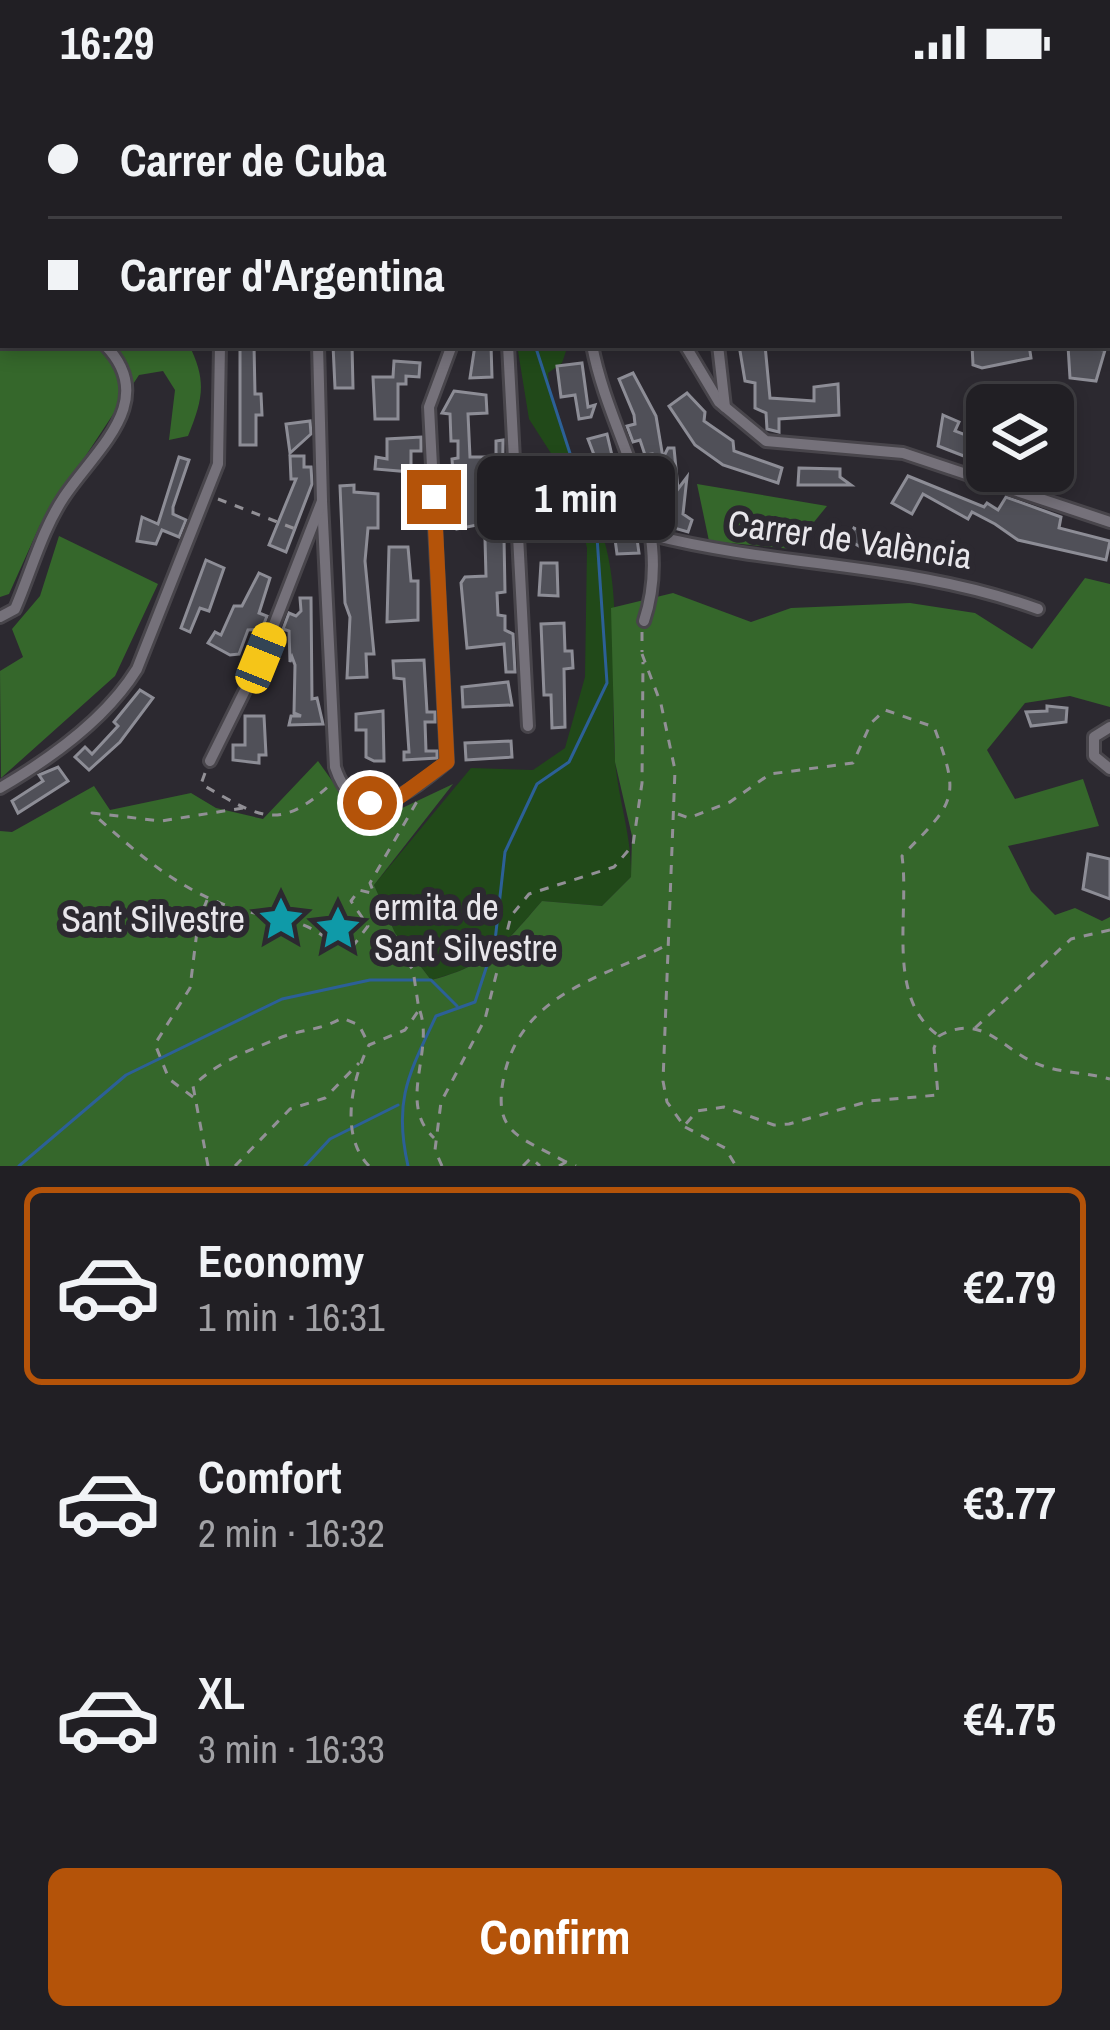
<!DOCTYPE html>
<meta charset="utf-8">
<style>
body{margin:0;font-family:"Archivo Narrow",sans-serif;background:#2d2c31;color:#f1f3f6;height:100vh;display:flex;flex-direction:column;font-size:45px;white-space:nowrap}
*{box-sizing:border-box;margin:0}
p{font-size:39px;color:#a2a2a6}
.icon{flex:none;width:66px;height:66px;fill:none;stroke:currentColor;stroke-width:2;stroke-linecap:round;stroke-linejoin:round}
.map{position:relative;height:1082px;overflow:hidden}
.side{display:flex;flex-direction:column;background:#211f24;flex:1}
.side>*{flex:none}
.hud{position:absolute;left:0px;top:0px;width:1110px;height:264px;box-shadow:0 6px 18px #0003,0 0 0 3px #3e3d41;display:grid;align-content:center;height:264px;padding:0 48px;background:#211f24}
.fabs{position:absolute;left:966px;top:300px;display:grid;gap:24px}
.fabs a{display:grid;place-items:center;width:108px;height:108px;border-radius:18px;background:#211f24;box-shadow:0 6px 18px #0003,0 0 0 3px #3e3d41;font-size:60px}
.end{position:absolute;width:54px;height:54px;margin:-27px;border:15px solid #b45309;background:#fff;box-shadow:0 0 0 6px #fff}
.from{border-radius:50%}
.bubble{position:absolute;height:84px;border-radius:18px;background:#211f24;box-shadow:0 6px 18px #0003,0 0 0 3px #3e3d41;font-size:39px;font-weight:800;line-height:84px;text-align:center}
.car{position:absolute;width:36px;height:72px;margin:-36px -18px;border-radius:15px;box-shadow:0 0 9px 3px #0007;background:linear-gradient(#f5c518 24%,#345 0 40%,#f5c518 0 76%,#345 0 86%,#f5c518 0)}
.hud b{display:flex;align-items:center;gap:42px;height:114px;font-size:45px}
.hud b+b{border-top:3px solid #3e3d41}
.hud i{width:30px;height:30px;background:#f1f3f6}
ul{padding:21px 0 0;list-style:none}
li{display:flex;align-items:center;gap:36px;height:198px;margin:0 24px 18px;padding:0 24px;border:6px solid transparent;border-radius:18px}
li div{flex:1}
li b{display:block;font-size:45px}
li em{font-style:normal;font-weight:800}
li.active{border-color:#b45309}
li>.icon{width:108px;height:108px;stroke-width:1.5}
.cta{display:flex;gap:24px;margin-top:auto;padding:24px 48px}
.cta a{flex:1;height:138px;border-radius:18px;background:#b45309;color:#fff;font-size:48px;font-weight:800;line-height:138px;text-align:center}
.status{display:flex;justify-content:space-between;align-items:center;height:84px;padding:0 60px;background:#211f24;direction:ltr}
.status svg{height:33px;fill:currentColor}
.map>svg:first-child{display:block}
</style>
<div class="status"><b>16:29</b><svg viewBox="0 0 49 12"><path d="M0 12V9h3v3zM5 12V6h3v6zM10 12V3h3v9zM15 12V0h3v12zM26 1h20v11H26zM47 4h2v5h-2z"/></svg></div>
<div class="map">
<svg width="1110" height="1082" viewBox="0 0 1110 1082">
<rect width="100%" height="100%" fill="#2c2930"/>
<path fill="#214919" d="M517 261H568L562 279 548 289C553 350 592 404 606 463 623 531 609 606 615 675 618 716 632 751 631 793L602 822 542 817C504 861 488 881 431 896L395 849 374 801 471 684 533 686 565 664 585 593 587 464 572 402 529 335Z"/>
<g fill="#35672b">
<path d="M0 0H84L3 3V261H189C207 297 203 315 188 352L169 356 175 306 163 287 139 291 40 441 9 510 0 513Z"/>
<path d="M697 400 827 422 792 465 709 457Z"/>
<path d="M59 452 158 500 115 592 1 694 0 587 23 573 12 545 40 512Z"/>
<path d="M1085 494 1110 500V623L1070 612 1025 619 987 666 1015 715 1083 695 1099 742 1008 762 1031 807 1055 831 1075 824 1102 837 1110 833V1082H0V747L12 748 94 702 110 726 191 709 216 724 263 735 318 677 343 712 381 734 453 700 374 801 395 849 431 896C489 881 505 860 542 817L602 822 631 793 632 752 615 678 611 524 673 509 751 538 791 524 910 519 975 529 1032 565Z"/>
</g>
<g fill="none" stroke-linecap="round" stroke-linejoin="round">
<g stroke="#2c6097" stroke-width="3">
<path d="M573 3 575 0"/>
<path d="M19 1082 126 991 282 915 370 896H431L457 922"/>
<path d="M305 1082 330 1055 398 1021"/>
<path d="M408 1082C393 1016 409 990 436 932L475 918 495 857 505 768 537 700 569 678 607 599 597 453 535 261"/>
</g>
</g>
<g fill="#505058" stroke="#8d8d96" stroke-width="3">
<path d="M240 261H254L255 310H261L262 331H256V361H240Z"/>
<path d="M333 261H352L353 304H335Z"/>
<path d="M475 261H491L492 293 470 294Z"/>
<path d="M739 261H765L770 314 814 317V303L838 300 839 331 779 335V348L767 345 766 329 755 324V299L745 297Z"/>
<path d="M972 261H1029L1031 274 982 284 973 281Z"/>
<path d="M1068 262 1105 266 1096 297 1070 294Z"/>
<path d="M394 277 420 279 419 293 406 292V300H398V335H375L373 293H393Z"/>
<path d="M582 279 588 323 595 321 591 333 579 335 575 311 561 313 557 282Z"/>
<path d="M633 289 656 332 663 374 668 364H674L678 405 687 393 683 430 692 436 688 448 667 442 675 417 663 416 665 391 652 392V370L645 371 640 356 633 358 627 342 635 340 634 331 619 295Z"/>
<path d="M454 307 486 311 487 329 468 330 470 373H496V357L503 356 502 436 457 445 452 375 458 374V357H451L450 330 442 329Z"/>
<path d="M687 309 705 328 704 337 733 357 734 367 782 384 778 399 723 381 695 361 669 322Z"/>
<path d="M943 331 959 338 955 347 987 359V381L938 362Z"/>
<path d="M310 337 311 350 290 369 286 340Z"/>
<path d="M607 350 614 380 631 412 639 469 617 470 609 410 588 355Z"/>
<path d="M421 353V367H411V388L375 385 376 373 387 375V355Z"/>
<path d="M290 372H304V383H311L312 400 286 468 269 461 296 395H291Z"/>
<path d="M179 373 189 376 173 423V430L186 436 179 453 162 446 156 460 137 457 142 433 158 440Z"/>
<path d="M799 384 840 385V393L851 401H798Z"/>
<path d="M411 386H422L425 440H408Z"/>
<path d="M539 391H551V406L567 409V427H556L554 453 535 454Z"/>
<path d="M908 392 984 423 987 419 998 426 1006 413 1061 433 1059 444 1110 457 1106 476 1018 456 995 440 972 428 968 435 923 410 912 430 892 419Z"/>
<path d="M354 401V408L378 410V444H368L365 477 374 570H366L367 593 347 594 350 533 345 519 340 402Z"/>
<path d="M854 444 870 451 876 446 893 457 888 467 870 460 866 466 848 456Z"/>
<path d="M504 454 505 508 497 509 498 531 505 532V546L513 550 515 588H506L504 560 467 564 461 499 465 493 486 492 485 455Z"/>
<path d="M389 463H408L411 497H418V536L387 538Z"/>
<path d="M206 476 224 484 209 527 200 524 190 548 181 544Z"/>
<path d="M541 479H557L558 512 539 511Z"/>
<path d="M259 489 270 494 259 529 267 532 262 545 248 546 239 570 230 571 208 559 215 548 221 551 234 522H242Z"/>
<path d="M300 514H311L312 615 317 614 323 640 289 641 291 632H301L294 629 295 581 292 573 290 578 289 547 283 545 289 529 296 532 301 527Z"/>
<path d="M564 539 565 567H572L573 584 564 585 565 643 552 644 551 611H544L541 540Z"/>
<path d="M424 576 427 628H435V638H425L426 667H437V674L404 676V668H409L404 595 394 594 393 577Z"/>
<path d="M508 598 512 621 463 623 462 603Z"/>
<path d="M140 606 153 614 120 658 89 686 75 673 85 663 92 670 118 642 114 638Z"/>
<path d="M1047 622 1067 624 1066 638 1031 642 1026 628 1047 627Z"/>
<path d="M383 627 384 677H374L366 673V646H356V630Z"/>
<path d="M245 632H264L266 671H259V679L233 676V661H245Z"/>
<path d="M511 657 512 673 466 676 465 659Z"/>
<path d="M58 683 68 697 18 729 12 717 43 697 39 691Z"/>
<path d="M1088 770 1110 775V815L1083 805Z"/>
</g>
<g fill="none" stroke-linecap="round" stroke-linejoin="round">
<g stroke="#48454b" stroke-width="16">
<g id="street">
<path d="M1048 0 1054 3"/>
<path d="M95 3V0"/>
<path d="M261 3 262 0"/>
<path d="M383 3 384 0"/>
<path d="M545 3 546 0"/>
<path d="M662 3 663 0"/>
<path d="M692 3 693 0"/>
<path d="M945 3 946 0"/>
<path d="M1107 32 1110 34"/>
<path d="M1107 94 1110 93"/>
<path d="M1107 241 1110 242"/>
<path d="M508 261 528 642"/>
<path d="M592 261C610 357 677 438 644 537"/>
<path d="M685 261 719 318 766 357 903 369 1110 438"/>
<path d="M718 261 725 323"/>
<path d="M322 417 335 683C358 752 413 706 447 678L429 323 452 261"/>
<path d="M652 451C782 484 909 478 1038 525"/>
<path d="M0 533 15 525C31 488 42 446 64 413 95 366 160 317 105 261"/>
<path d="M1110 643 1094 653V672L1110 685"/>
<path d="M210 677 261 574 322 417 318 261"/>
<path d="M0 704C50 675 106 635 137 585L218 380 220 261"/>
</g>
</g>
<g stroke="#929096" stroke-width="3" stroke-dasharray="9 9" stroke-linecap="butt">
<path d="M218 415 298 446"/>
<path d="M642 548V568"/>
<path d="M642 570 661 620 675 686 663 997 667 1018 684 1042 697 1027 724 1023 774 1041 789 1040 870 1017 938 1011 934 964 939 952C985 927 1003 969 1043 982 1064 989 1088 989 1110 995"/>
<path d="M205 689 201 700C261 734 279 749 333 698"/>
<path d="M243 724 161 737 92 729C135 767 171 800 225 821 266 836 297 829 331 858"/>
<path d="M678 730 689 734 730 718 770 690 853 679 871 639 885 626 934 643C962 716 954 718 902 772 910 830 885 914 939 952"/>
<path d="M339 845 331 858 353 862 368 842 351 817 359 806 371 809"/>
<path d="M420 927C434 969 397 1019 434 1054"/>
<path d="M975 944 1071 855 1110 846"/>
<path d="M193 1013 169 995 155 960 190 904 198 839 207 816"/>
<path d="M685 1043 725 1064 736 1082"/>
<path d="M566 1078C519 1052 492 1050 504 992 522 910 599 895 665 862"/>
<path d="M208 1082 193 1002C216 979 247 967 277 955 300 945 320 947 342 934L359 941 368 959"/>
<path d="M235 1082 290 1025 325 1014 359 979"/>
<path d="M369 1082C339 1051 352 995 369 961L405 946 419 926 413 886 393 858 370 799 419 714"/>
<path d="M442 1082 435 1066 441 1018 485 935 511 832 529 810 614 783 633 761 642 699 643 578"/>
<path d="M523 1082 531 1074 540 1082"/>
<path d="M559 1082 566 1078 576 1082"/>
</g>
<use href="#street" stroke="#75717a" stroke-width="10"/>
</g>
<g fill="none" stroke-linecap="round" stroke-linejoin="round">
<path stroke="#b45309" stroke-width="15" d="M370 719H391L447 678 434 413"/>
</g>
<defs>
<g id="sight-bare" transform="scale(3.6)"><path d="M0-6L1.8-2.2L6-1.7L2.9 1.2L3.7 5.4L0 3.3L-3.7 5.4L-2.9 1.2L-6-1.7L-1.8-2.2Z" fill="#0f9aa8" stroke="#2c2930" stroke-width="2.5" paint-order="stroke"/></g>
</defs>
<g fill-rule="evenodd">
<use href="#sight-bare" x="281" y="835"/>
<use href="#sight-bare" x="338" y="844"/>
</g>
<g text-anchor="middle" stroke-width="12" stroke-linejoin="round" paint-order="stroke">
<g font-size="36" fill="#e8e6eb" stroke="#2c2930">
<text transform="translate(850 455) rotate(8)" y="13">Carrer de València</text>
</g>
<g font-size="36" fill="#e8e6eb" stroke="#2c2930" text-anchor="start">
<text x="374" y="836">ermita de<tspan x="374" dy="41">Sant Silvestre</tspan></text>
<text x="245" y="848" text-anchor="end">Sant Silvestre</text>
</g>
</g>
</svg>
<div class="fabs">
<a><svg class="icon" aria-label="layers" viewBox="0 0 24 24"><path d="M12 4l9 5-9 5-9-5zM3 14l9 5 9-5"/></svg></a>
</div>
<i class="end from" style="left:370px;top:719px"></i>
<i class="end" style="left:434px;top:413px"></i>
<div class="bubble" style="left:477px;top:372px;width:198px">1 min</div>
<i class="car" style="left:261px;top:574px;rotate:22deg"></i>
<div class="hud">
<b><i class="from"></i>Carrer de Cuba</b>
<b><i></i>Carrer d'Argentina</b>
</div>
</div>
<section class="side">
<ul>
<li class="active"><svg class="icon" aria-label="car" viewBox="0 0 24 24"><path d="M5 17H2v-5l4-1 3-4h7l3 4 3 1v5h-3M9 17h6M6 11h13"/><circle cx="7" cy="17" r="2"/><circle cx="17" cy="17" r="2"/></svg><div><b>Economy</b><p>1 min · 16:31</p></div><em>€2.79</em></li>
<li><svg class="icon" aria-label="car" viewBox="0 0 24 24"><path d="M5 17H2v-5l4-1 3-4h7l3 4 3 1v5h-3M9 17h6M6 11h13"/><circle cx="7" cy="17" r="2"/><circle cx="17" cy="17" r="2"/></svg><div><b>Comfort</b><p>2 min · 16:32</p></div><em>€3.77</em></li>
<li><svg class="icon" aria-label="car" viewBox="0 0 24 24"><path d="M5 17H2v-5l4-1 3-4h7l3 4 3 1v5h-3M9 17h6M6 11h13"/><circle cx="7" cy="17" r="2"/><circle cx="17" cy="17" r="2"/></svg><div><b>XL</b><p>3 min · 16:33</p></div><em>€4.75</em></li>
</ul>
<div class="cta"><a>Confirm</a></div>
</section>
